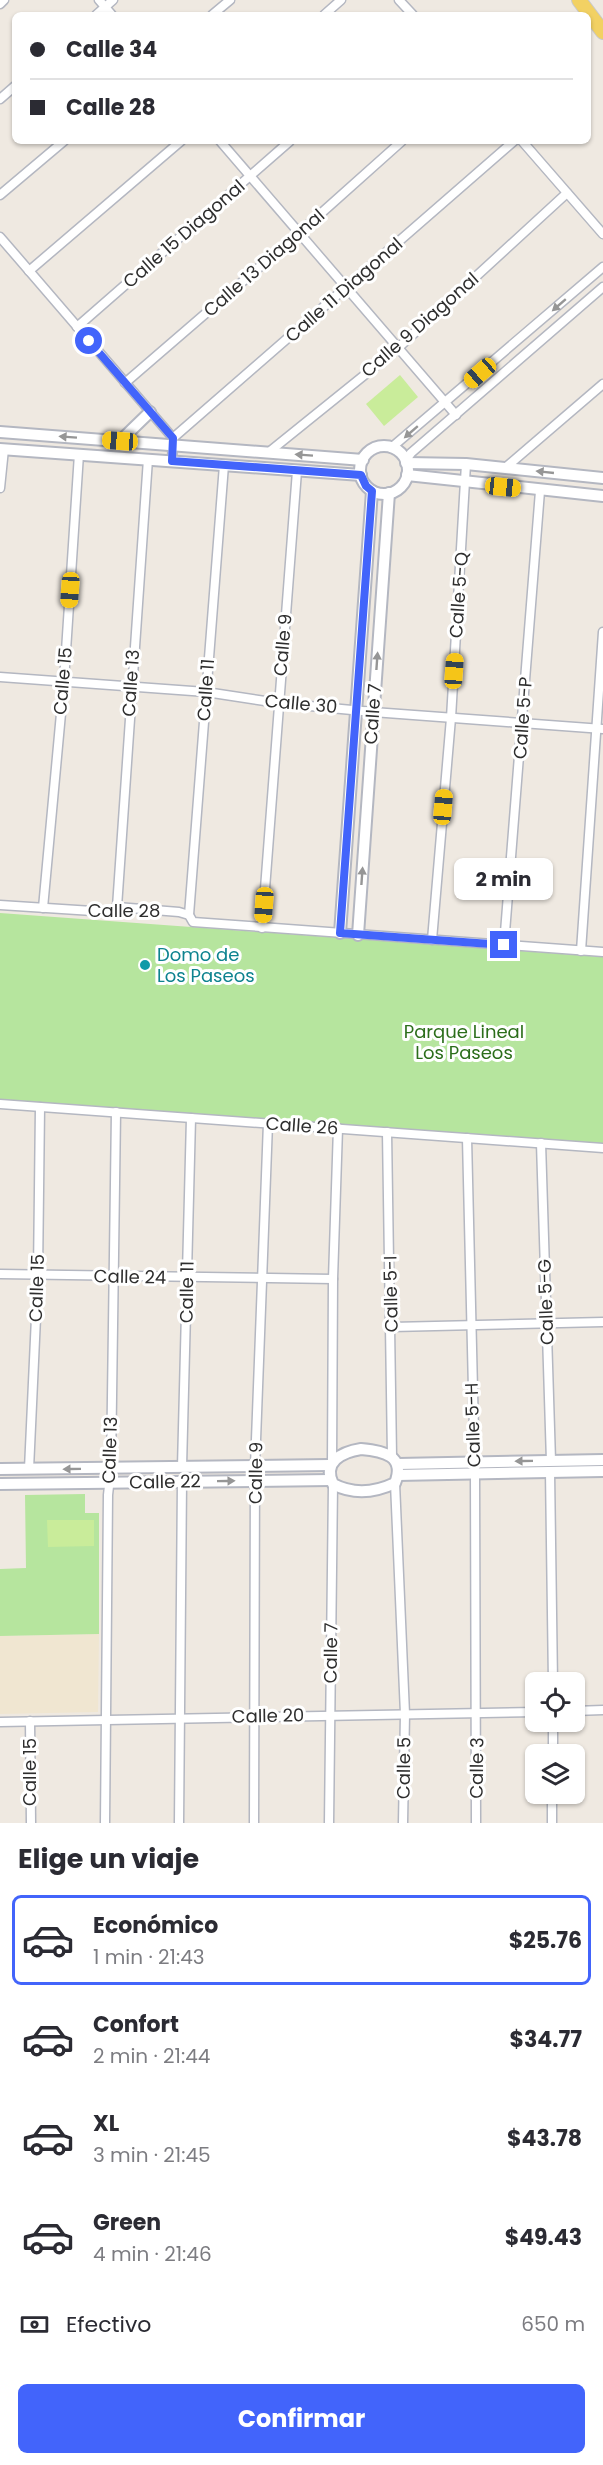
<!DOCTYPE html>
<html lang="es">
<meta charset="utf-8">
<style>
body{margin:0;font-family:Poppins,sans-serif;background:#f2f2f3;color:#2b2b33;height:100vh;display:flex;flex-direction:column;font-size:22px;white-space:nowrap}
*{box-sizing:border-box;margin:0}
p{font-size:20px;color:#7c7c81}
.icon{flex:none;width:33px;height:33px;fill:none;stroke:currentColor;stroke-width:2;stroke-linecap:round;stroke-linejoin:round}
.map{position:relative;height:1823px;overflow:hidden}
.panel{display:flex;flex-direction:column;background:#fff;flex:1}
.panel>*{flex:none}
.banner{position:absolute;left:12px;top:12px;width:579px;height:132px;border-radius:9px;box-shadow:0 2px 4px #0004;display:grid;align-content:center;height:132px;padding:0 18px;background:#fff}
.tools{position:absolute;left:525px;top:1672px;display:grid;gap:12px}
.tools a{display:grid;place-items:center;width:60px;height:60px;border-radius:9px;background:#fff;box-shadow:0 2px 4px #0004;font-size:30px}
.end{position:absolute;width:27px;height:27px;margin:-14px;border:8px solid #4264fb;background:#fff;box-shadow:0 0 0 3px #fff}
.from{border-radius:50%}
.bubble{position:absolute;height:42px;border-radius:9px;background:#fff;box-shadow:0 2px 4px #0004;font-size:20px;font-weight:700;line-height:42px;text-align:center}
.car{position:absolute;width:18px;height:36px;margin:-18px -9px;border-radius:8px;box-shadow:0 0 4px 2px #0007;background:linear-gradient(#f5c518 24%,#345 0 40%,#f5c518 0 76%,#345 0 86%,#f5c518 0)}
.banner b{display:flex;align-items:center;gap:21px;height:57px;font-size:22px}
.banner b+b{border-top:2px solid #e1e1e2}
.banner i{width:15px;height:15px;background:#2b2b33}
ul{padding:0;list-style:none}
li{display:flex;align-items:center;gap:18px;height:90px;margin:0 12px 9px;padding:0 6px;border:3px solid transparent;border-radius:9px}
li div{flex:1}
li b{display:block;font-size:22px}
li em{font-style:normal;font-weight:700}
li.active{border-color:#4264fb}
li>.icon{width:54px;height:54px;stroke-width:1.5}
h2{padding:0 18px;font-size:27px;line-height:72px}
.pay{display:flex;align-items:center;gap:15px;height:66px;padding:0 18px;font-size:22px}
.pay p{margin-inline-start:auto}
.action{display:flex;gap:12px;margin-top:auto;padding:12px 18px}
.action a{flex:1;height:69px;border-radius:9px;background:#4264fb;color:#fff;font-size:24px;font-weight:700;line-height:69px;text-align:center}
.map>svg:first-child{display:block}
</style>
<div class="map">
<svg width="603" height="1823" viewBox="0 0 603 1823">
<rect width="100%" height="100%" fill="#efe9e1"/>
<path fill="#f0e6d1" d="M99 1634 98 1712 0 1714V1636Z"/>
<g fill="#b6e59e">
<path d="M0 913 603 957V1148L0 1101Z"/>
<path d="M85 1494V1513H99V1634L0 1636V1569L26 1568 25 1495Z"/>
</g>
<g fill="#c9ec9a">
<path d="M400 375 418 397 384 426 366 404Z"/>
<path d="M47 1520H94V1546L48 1547Z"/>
</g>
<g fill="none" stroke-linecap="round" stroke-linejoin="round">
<g stroke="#b4b7c1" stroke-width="11">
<g id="minor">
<path d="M99 0 112 15"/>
<path d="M399 0 413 15"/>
<path d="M0 4 4 0"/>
<path d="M96 15 113 0"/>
<path d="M212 15 230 0"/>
<path d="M324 15 341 0"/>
<path d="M0 99 15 86"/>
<path d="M220 141 456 415"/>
<path d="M522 141 603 234"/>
<path d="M0 195 64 141"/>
<path d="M0 237 173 438 172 461"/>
<path d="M29 271 181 141"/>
<path d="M77 327 290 141"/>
<path d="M125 383 299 233 402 141"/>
<path d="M173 438 514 141"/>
<path d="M391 448 603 267"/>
<path d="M269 452 398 348 567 193"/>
<path d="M405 461 411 453 603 287"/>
<path d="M505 468 603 384"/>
<path d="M0 488 4 449"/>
<path d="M0 677 206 692 278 703 373 712 603 729"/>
<path d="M0 905 108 912 117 907 179 912 189 915 193 922 603 952"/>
<path d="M117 907 148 459"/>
<path d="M43 908 64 681 79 454"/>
<path d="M189 915 224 465"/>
<path d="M262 928 297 471"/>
<path d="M432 940 451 718 466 464"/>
<path d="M504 945 540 491"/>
<path d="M581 951 603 632"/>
<path d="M0 1104 603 1148"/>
<path d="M387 1132 392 1456"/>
<path d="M467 1138 475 1474 476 1823"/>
<path d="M541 1143 551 1461"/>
<path d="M0 1274 333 1279"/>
<path d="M392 1327 603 1322"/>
<path d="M332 1463 333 1279 338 1128"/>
<path d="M182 1467 191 1118"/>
<path d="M29 1469 38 1274 40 1107"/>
<path d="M550 1472 553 1683"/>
<path d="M395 1483 405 1714 403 1823"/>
<path d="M574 1711 603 1710"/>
<path d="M30 1721 31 1823"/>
<path d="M0 1722 536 1712"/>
<path d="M553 1755V1722"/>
<path d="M105 1823 108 1495 111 1468 116 1112"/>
<path d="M179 1823 182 1481"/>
<path d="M254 1823 255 1466 268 1123"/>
<path d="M329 1823 333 1484"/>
<path d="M552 1823V1794"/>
</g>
</g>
<g stroke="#b4b7c1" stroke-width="14">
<g id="tertiary">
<path d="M0 432 363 460"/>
<path d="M120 441 150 412"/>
<circle cx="384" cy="470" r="24"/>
<path d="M0 449 361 475"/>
<path d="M406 463 466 464 603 478"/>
<path d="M407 475 603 496"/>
<path d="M340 933 372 491"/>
<path d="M358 935 389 493"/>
<path d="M361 1449C384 1451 406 1456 395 1483 374 1493 354 1495 333 1484 322 1462 342 1452 361 1449Z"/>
<path d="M398 1464 603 1460"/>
<path d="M0 1469 330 1465"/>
<path d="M398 1475 603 1471"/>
<path d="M0 1484 331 1480"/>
</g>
</g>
<g stroke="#c9c9c9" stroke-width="16">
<path id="primary" d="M579 0 603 32"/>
</g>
<use href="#minor" stroke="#fff" stroke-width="8"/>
<use href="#tertiary" stroke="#fff" stroke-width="10"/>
<use href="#primary" stroke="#f2d163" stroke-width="14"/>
</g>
<defs><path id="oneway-solid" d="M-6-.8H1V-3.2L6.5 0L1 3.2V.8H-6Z" transform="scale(1.5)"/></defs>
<g fill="#969696">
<use href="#oneway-solid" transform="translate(559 305) rotate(139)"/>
<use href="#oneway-solid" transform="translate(411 432) rotate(139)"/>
<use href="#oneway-solid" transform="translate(68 437) rotate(-176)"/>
<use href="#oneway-solid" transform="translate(304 455) rotate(-176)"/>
<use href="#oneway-solid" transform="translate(545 472) rotate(-174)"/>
<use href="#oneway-solid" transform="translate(377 661) rotate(-86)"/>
<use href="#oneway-solid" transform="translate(362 876) rotate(-86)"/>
<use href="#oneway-solid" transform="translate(524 1461) rotate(179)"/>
<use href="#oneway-solid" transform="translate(72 1469) rotate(179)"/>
<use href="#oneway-solid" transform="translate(226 1481) rotate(-1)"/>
</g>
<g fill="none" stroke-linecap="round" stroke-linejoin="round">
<path stroke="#4264fb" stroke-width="8" d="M89 341 173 438 172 461 361 475 366 486 372 491 340 933 504 945"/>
</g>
<circle fill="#0f9aa8" stroke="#fff" stroke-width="2" cx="145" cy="965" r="6"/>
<g text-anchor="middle" stroke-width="6" stroke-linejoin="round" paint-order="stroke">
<g font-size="18" fill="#2e2e2e" stroke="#fff">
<text transform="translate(184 234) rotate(-41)" y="6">Calle 15 Diagonal</text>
<text transform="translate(264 263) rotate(-41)" y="6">Calle 13 Diagonal</text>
<text transform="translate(344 290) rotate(-41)" y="6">Calle 11 Diagonal</text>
<text transform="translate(420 325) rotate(-41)" y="6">Calle 9 Diagonal</text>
<text transform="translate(459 595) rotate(-86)" y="6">Calle 5-Q</text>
<text transform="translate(283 645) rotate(-85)" y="6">Calle 9</text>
<text transform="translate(63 681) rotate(-85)" y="6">Calle 15</text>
<text transform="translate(131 683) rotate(-86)" y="6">Calle 13</text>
<text transform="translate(206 690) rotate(-86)" y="6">Calle 11</text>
<text transform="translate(301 704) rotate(5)" y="6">Calle 30</text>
<text transform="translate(373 714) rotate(-86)" y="6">Calle 7</text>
<text transform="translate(523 718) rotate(-86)" y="6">Calle 5-P</text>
<text x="124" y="917">Calle 28</text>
<text transform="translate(302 1126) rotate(4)" y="6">Calle 26</text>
<text transform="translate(130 1277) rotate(1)" y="6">Calle 24</text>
<text transform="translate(37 1288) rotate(-88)" y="6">Calle 15</text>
<text transform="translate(187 1292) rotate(-89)" y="6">Calle 11</text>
<text transform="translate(391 1294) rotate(-91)" y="6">Calle 5-I</text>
<text transform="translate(546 1302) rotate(-92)" y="6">Calle 5-G</text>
<text transform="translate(473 1425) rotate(-92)" y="6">Calle 5-H</text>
<text transform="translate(110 1450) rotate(-88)" y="6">Calle 13</text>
<text transform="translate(256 1473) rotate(-89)" y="6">Calle 9</text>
<text transform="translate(165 1482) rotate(-1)" y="6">Calle 22</text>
<text transform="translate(331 1653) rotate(-89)" y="6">Calle 7</text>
<text transform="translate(268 1716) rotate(-1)" y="6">Calle 20</text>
<text transform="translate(404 1768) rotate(-89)" y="6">Calle 5</text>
<text transform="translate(477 1768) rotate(-89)" y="6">Calle 3</text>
<text transform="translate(30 1772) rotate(-90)" y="6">Calle 15</text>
</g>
<g font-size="18" fill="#0d838f" stroke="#fff" text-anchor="start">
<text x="157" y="961">Domo de<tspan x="157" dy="21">Los Paseos</tspan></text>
</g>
<g font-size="18" fill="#2c6e1b" stroke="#fff">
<text x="464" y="1038">Parque Lineal<tspan x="464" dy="21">Los Paseos</tspan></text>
</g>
</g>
</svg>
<div class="tools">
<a><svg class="icon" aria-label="locate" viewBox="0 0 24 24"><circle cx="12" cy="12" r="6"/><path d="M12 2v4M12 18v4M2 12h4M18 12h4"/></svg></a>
<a><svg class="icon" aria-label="layers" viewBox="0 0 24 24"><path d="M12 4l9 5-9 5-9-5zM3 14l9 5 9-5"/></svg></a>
</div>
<i class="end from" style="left:89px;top:341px"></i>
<i class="end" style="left:504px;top:945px"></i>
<div class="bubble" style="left:454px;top:858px;width:99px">2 min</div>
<i class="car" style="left:480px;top:373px;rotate:229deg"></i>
<i class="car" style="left:120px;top:441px;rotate:274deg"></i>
<i class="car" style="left:503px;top:487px;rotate:96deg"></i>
<i class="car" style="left:70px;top:590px;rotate:184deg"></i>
<i class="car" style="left:454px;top:671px;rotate:4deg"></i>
<i class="car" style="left:443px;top:807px;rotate:5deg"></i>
<i class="car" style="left:264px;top:905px;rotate:184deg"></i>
<div class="banner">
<b><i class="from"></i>Calle 34</b>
<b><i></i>Calle 28</b>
</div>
</div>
<section class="panel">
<h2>Elige un viaje</h2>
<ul>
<li class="active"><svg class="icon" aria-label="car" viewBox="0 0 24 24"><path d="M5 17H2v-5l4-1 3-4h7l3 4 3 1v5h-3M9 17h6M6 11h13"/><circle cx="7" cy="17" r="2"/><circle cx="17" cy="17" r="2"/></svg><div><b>Económico</b><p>1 min · 21:43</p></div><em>$25.76</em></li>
<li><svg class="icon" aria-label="car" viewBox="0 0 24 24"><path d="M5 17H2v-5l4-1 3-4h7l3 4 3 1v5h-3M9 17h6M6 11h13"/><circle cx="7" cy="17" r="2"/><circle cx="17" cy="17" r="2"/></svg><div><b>Confort</b><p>2 min · 21:44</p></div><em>$34.77</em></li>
<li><svg class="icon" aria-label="car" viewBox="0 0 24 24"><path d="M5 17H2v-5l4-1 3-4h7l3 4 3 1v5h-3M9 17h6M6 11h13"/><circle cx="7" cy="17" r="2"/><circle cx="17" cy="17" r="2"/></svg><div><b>XL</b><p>3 min · 21:45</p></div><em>$43.78</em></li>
<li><svg class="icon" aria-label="car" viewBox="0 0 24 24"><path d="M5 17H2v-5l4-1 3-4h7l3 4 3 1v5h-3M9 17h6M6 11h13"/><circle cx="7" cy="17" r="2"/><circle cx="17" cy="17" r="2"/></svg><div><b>Green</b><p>4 min · 21:46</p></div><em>$49.43</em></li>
</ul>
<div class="pay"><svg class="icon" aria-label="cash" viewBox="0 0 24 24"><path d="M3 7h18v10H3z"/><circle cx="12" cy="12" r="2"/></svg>Efectivo<p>650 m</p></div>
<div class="action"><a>Confirmar</a></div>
</section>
